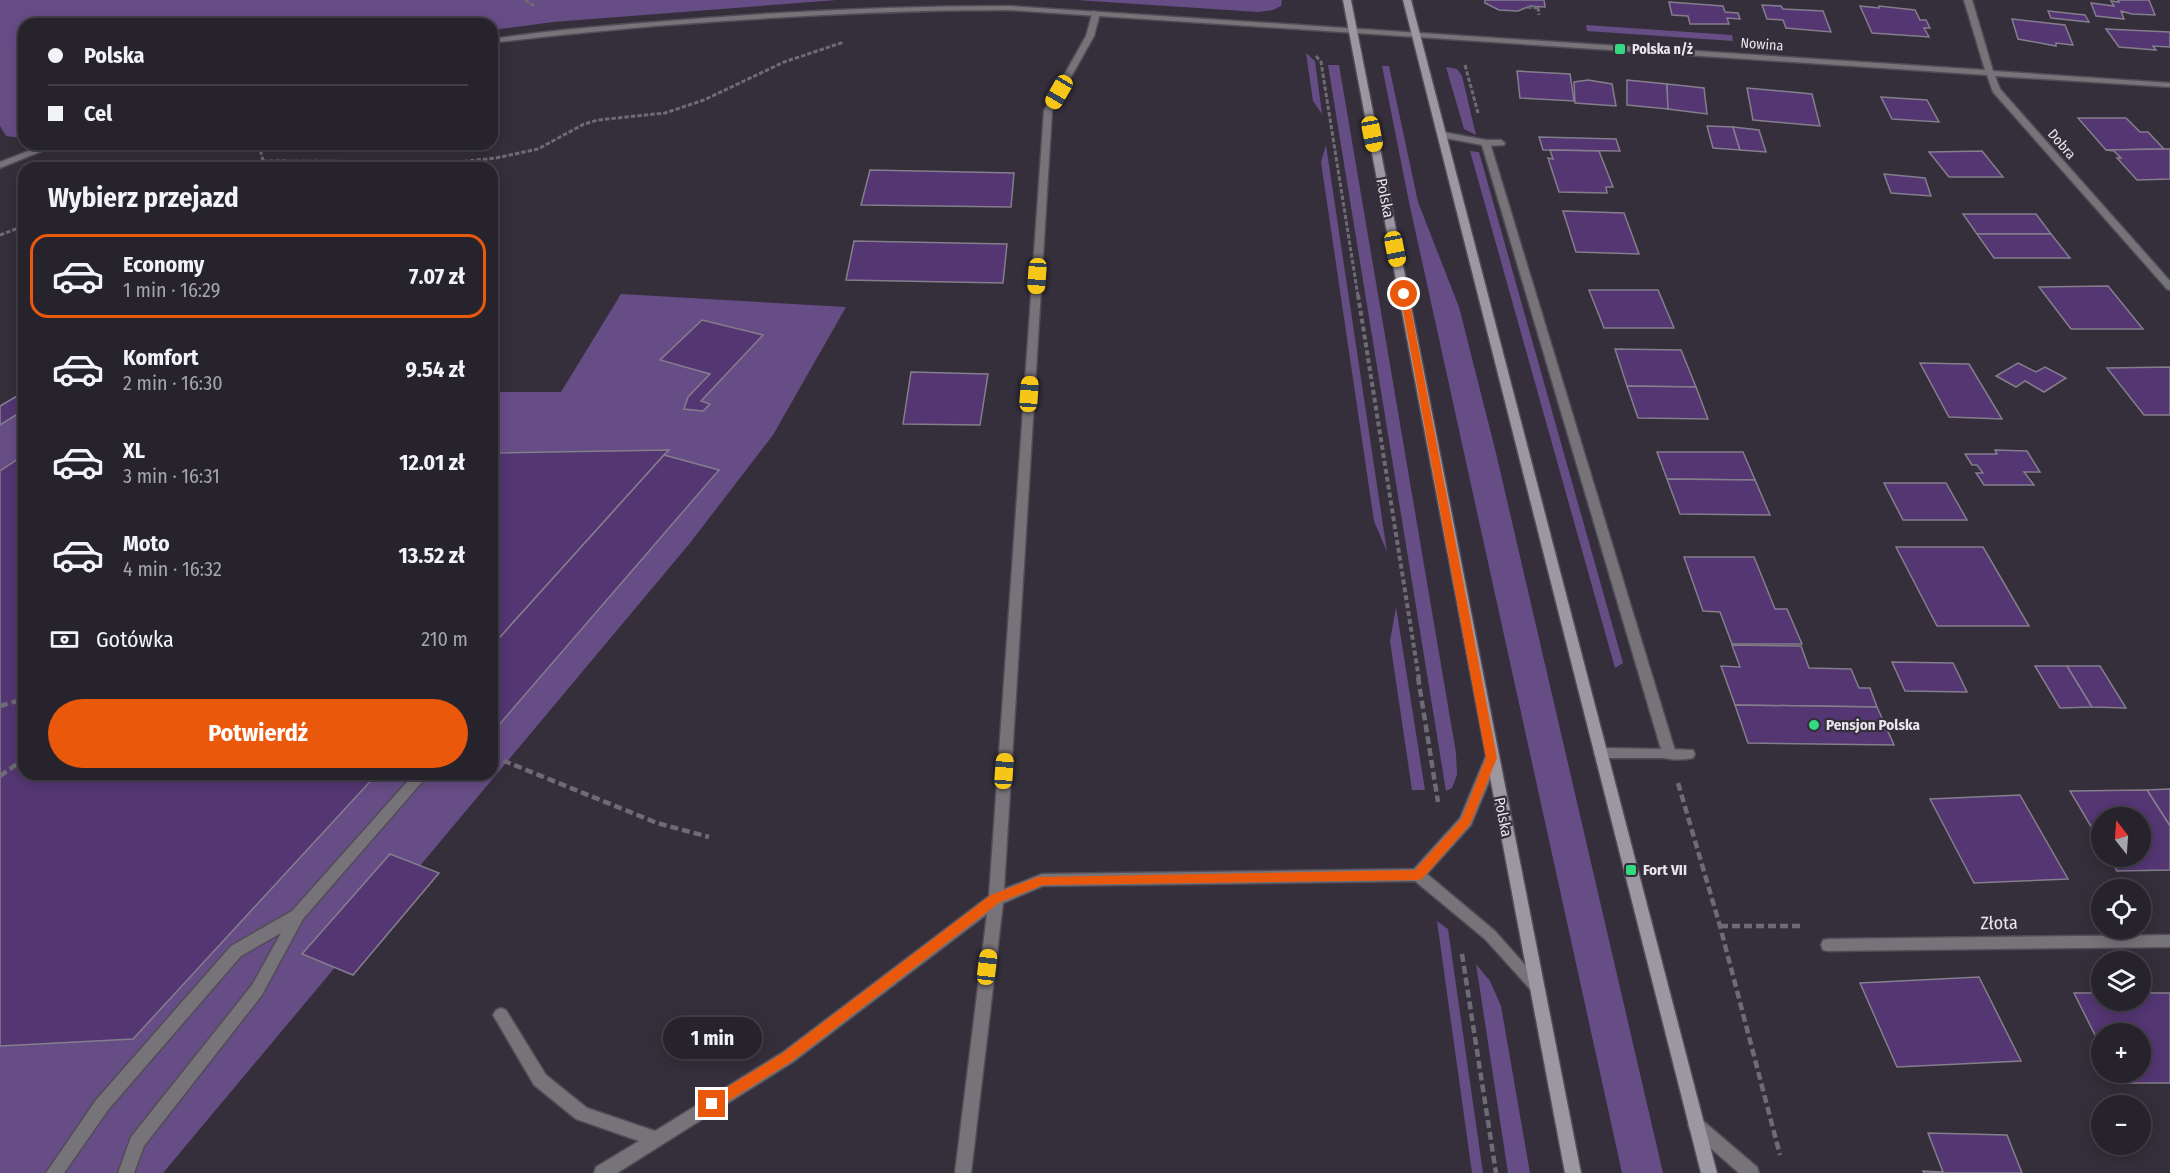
<!DOCTYPE html>
<html lang="pl">
<meta charset="utf-8">
<style>
body{margin:0;font-family:"Fira Sans Condensed",sans-serif;background:#332f38;color:#f1f3f6;height:100vh;display:flex;flex-direction:column;font-size:22px;white-space:nowrap}
*{box-sizing:border-box;margin:0}
p{font-size:20px;color:#a4a4a9}
.icon{flex:none;width:33px;height:33px;fill:none;stroke:currentColor;stroke-width:2;stroke-linecap:round;stroke-linejoin:round}
.map{position:relative;flex:1;overflow:hidden}
.panel{position:absolute;left:18px;top:162px;width:480px;height:618px;display:flex;flex-direction:column;background:#27232c;border-radius:18px;box-shadow:0 3px 15px #0003,0 0 0 2px #434048}
.panel>*{flex:none}
.hud{position:absolute;left:18px;top:18px;width:480px;height:132px;border-radius:18px;box-shadow:0 3px 15px #0003,0 0 0 2px #434048;display:grid;align-content:center;height:132px;padding:0 30px;background:#27232c}
.needle{width:39px;rotate:343deg}
.buttons{position:absolute;left:2091px;top:807px;display:grid;gap:12px}
.buttons a{display:grid;place-items:center;width:60px;height:60px;border-radius:50%;background:#27232c;box-shadow:0 3px 15px #0003,0 0 0 2px #434048;font-size:30px}
.end{position:absolute;width:27px;height:27px;margin:-14px;border:8px solid #ea580c;background:#fff;box-shadow:0 0 0 3px #fff}
.from{border-radius:50%}
.bubble{position:absolute;height:42px;border-radius:21px;background:#27232c;box-shadow:0 3px 15px #0003,0 0 0 2px #434048;font-size:20px;font-weight:700;line-height:42px;text-align:center}
.car{position:absolute;width:18px;height:36px;margin:-18px -9px;border-radius:8px;box-shadow:0 0 4px 2px #0007;background:linear-gradient(#f5c518 24%,#345 0 40%,#f5c518 0 76%,#345 0 86%,#f5c518 0)}
.hud b{display:flex;align-items:center;gap:21px;height:57px;font-size:22px}
.hud b+b{border-top:2px solid #434048}
.hud i{width:15px;height:15px;background:#f1f3f6}
ul{padding:0;list-style:none}
li{display:flex;align-items:center;gap:18px;height:84px;margin:0 12px 9px;padding:0 18px;border:3px solid transparent;border-radius:18px}
li div{flex:1}
li b{display:block;font-size:22px}
li em{font-style:normal;font-weight:700}
li.on{border-color:#ea580c}
li>.icon{width:54px;height:54px;stroke-width:1.5}
h2{padding:0 30px;font-size:27px;line-height:72px}
.pay{display:flex;align-items:center;gap:15px;height:66px;padding:0 30px;font-size:22px}
.pay p{margin-inline-start:auto}
.action{display:flex;gap:12px;margin-top:auto;padding:12px 30px}
.action a{flex:1;height:69px;border-radius:36px;background:#ea580c;color:#fff;font-size:24px;font-weight:700;line-height:69px;text-align:center}
.map>svg:first-child{display:block}
</style>
<div class="map">
<svg width="2170" height="1173" viewBox="0 0 2170 1173">
<rect width="100%" height="100%" fill="#342f3a"/>
<g fill="#674d86">
<path d="M0 0H837L553 22 492 30V24H24V138H22L6 136 0 126Z"/>
<path d="M1076 0H1282L1281 6 1273 10 1258 12Z"/>
<path d="M1586 25 1732 35 1733 41 1587 31Z"/>
<path d="M1306 53 1315 61 1322 114 1313 101Z"/>
<path d="M1328 65H1339L1456 753 1457 775 1452 788 1446 791Z"/>
<path d="M1382 66H1389L1418 202 1459 307 1496 453 1663 1173H1622L1409 202Z"/>
<path d="M1446 67 1457 69 1462 76 1476 135 1464 129Z"/>
<path d="M1326 145 1387 552 1374 521 1321 162Z"/>
<path d="M1470 151 1479 152 1623 663 1615 668Z"/>
<path d="M621 294 846 307 773 435 690 543 163 1173H0V405L24 391V774H492V392H561Z"/>
<path d="M1396 607 1425 790H1412L1390 641Z"/>
<path d="M1437 921 1448 929 1483 1173H1472Z"/>
<path d="M1476 964 1490 981 1501 1006 1530 1173H1508Z"/>
</g>
<g fill="#543673" stroke="#847e8c" stroke-width="1.5">
<path d="M1485 0H1544L1545 7 1530 6 1518 11 1499 10 1485 3Z"/>
<path d="M2118 0H2149L2155 15 2132 14 2121 11 2124 19 2096 16 2091 3 2114 6 2111 1 2119 2Z"/>
<path d="M1669 2 1723 6 1725 12 1738 13 1740 19 1727 18 1729 24H1690L1688 16 1672 15Z"/>
<path d="M1762 5 1781 6 1783 9 1823 11 1831 32 1786 28 1783 20 1767 19Z"/>
<path d="M1860 6 1879 8V6L1915 10 1920 20H1926L1930 28H1924L1929 37 1872 33Z"/>
<path d="M2048 11 2085 15 2089 22 2051 18Z"/>
<path d="M2012 19 2065 25 2073 45 2056 43V46L2018 39Z"/>
<path d="M2106 29 2170 32V47L2153 46 2156 50 2119 47Z"/>
<path d="M1517 71 1570 74 1574 101 1520 98Z"/>
<path d="M1588 80 1612 84 1616 106 1575 103 1574 82Z"/>
<path d="M1627 80 1667 84 1668 109 1627 105Z"/>
<path d="M1667 84 1704 88 1707 114 1668 109Z"/>
<path d="M1747 88 1812 94 1820 126 1753 120Z"/>
<path d="M1881 97 1927 100 1939 122 1892 119Z"/>
<path d="M2078 118H2126L2140 132H2148L2164 149 2106 150Z"/>
<path d="M1707 126 1733 127 1740 150 1713 148Z"/>
<path d="M1733 127 1759 130 1766 152 1740 150Z"/>
<path d="M1539 137 1616 139 1620 151 1543 150Z"/>
<path d="M2164 149H2170V179L2137 180 2117 158H2121L2114 151 2106 150Z"/>
<path d="M1550 150 1599 151 1613 187H1606L1607 193 1559 192 1548 158 1553 159Z"/>
<path d="M1982 151 2003 177H1949L1929 152Z"/>
<path d="M870 170 1014 173 1011 207 861 205Z"/>
<path d="M1884 174 1925 178 1931 196 1891 193Z"/>
<path d="M1563 211 1624 213 1639 254 1576 252Z"/>
<path d="M1963 214H2036L2051 234H1977Z"/>
<path d="M1977 234H2051L2070 258H1994Z"/>
<path d="M854 241 1007 244 1003 283 846 280Z"/>
<path d="M2108 286 2143 329H2071L2039 287Z"/>
<path d="M1589 290H1658L1674 328H1604Z"/>
<path d="M702 320 763 335 701 401 710 404 703 411 684 409 688 397 710 374 660 360Z"/>
<path d="M1615 349 1681 350 1696 387 1627 386Z"/>
<path d="M1920 363 1969 364 2002 419 1949 417Z"/>
<path d="M2018 363 2036 372 2045 367 2066 378 2044 392 2025 381 2016 387 1998 377 1996 376Z"/>
<path d="M2170 367V415H2144L2107 368Z"/>
<path d="M911 372 988 374 980 425 903 424Z"/>
<path d="M1627 386 1696 387 1708 419 1638 418Z"/>
<path d="M24 392V410L0 425V406Z"/>
<path d="M669 450 664 455 492 646V453Z"/>
<path d="M1995 450 2027 451 2040 472H2024L2034 485H1984L1976 473H1983L1977 465H1972L1965 454H1997Z"/>
<path d="M1657 452H1743L1755 480 1667 479Z"/>
<path d="M24 455V774H377L133 1039 0 1046V471Z"/>
<path d="M664 455 719 470 492 733V646Z"/>
<path d="M1667 479 1755 480 1770 515 1680 514Z"/>
<path d="M1884 483H1946L1967 520H1903Z"/>
<path d="M1896 547H1983L2029 626H1937Z"/>
<path d="M1684 557H1754L1775 609H1787L1802 644H1732L1720 612 1703 611Z"/>
<path d="M1732 645 1801 646 1809 668 1851 669 1859 688H1870L1877 707 1735 705 1721 666 1740 667Z"/>
<path d="M1892 662 1953 663 1967 692 1905 691Z"/>
<path d="M2035 666H2067L2092 707 2060 708Z"/>
<path d="M2067 666H2100L2126 708 2092 707Z"/>
<path d="M1735 705 1877 707 1894 745 1748 743Z"/>
<path d="M2170 789V826L2147 790Z"/>
<path d="M2147 790 2170 826V870L2117 871 2108 856H2140V818H2102V845L2070 791Z"/>
<path d="M2020 795 2068 879 1974 883 1930 799Z"/>
<path d="M390 854 439 873 353 975 302 954Z"/>
<path d="M1979 977 2021 1061 1897 1067 1860 983Z"/>
<path d="M2074 993H2102V1000H2140V993H2170V1083H2118L2113 1072H2140V1034H2102V1049Z"/>
<path d="M1928 1133 2007 1135 2022 1173H1924L1923 1171 1943 1172Z"/>
</g>
<g fill="none" stroke-linecap="round" stroke-linejoin="round">
<g stroke="#514c56" stroke-width="3">
<g id="lane">
<path d="M1093 11 1100 13 1094 36 1052 111 1004 889 1042 874 1414 869 1460 818 1485 758 1487 754 1492 753 1497 754 1499 758 1471 825 1427 874 1495 931 1542 984 1540 989 1535 991 1530 989 1485 939 1415 881 1043 886 1003 903 971 1173H955L987 914 793 1062 617 1173H594L596 1167 639 1141 576 1119 534 1085 496 1020 493 1015 496 1010 501 1008 506 1010 546 1075 587 1108 655 1131 783 1052 989 896 1044 111 1086 36Z"/>
<path d="M1501 140 1505 143 1504 145 1486 146 1482 143 1486 140Z"/>
<path d="M1669 749 1693 750 1695 754 1693 758C1684 760 1673 760 1664 758L1662 754 1664 750Z"/>
<path d="M414 774H429L303 919 262 995 144 1146 134 1173H118L131 1137 252 985 281 933 241 956 108 1110 64 1173H46L96 1100 231 946 292 911Z"/>
</g>
</g>
<g stroke="#514c56" stroke-width="3">
<g id="street">
<path d="M1964 0H1972L1993 71 2170 83V87L1995 76 2000 89 2170 281V290L2167 289 1993 92 1987 75 1009 10C890 10 773 17 655 26 600 31 546 36 492 43V39C546 31 600 26 655 22 773 12 890 6 1009 6L1985 70Z"/>
<path d="M1443 132 1486 140 1490 143 1676 754 1674 758H1601L1596 757 1594 753 1596 749 1601 748 1661 749 1482 145 1440 137V133Z"/>
<path d="M47 144H59L0 168V162Z"/>
<path d="M2170 935V947L1828 951 1823 950 1821 945 1823 940 1828 939Z"/>
<path d="M1696 1117 1702 1120 1757 1167 1759 1173H1739L1690 1130 1688 1125 1690 1120Z"/>
</g>
</g>
<g stroke="#514c56" stroke-width="3">
<g id="secondary">
<path d="M1343 0H1351L1581 1173H1565Z"/>
<path d="M1403 0H1411L1717 1173H1701Z"/>
</g>
</g>
<g stroke="#6f6b75" stroke-width="3" stroke-dasharray="4.5 2" stroke-linecap="butt">
<path d="M525 0 534 6"/>
<path d="M1527 7 1538 8"/>
<path d="M1538 7 1539 15"/>
<path d="M1316 56 1321 62 1358 296"/>
<path d="M1465 65 1478 113"/>
<path d="M259 144 263 161"/>
<path d="M237 168 263 161 458 162 496 158 538 149 584 124 598 120 665 113 704 100 784 62 844 42"/>
<path d="M0 235 24 226"/>
</g>
<path stroke="#6f6b75" stroke-width="4" stroke-dasharray="5 3" stroke-linecap="butt" d="M1358 295 1419 679"/>
<g stroke="#6f6b75" stroke-width="4.5" stroke-dasharray="8 4" stroke-linecap="butt">
<path d="M1418 677 1438 802"/>
<path d="M0 706 24 699"/>
<path d="M492 756 657 823 709 837"/>
<path d="M0 776 24 759"/>
<path d="M1678 783 1720 926 1780 1155"/>
<path d="M1720 926H1804"/>
<path d="M1462 954 1496 1173"/>
</g>
<use href="#lane" fill="#767379" fill-rule="evenodd"/>
<use href="#street" fill="#767379" fill-rule="evenodd"/>
<use href="#secondary" fill="#9c98a2" fill-rule="evenodd"/>
</g>
<path fill="#ea580c" d="M1404 292 1408 294 1497 758 1470 824 1422 879 1418 880 1043 885 1000 902 792 1061 717 1108H708L706 1104 708 1099 783 1053 991 895 1038 877 1415 870 1462 818 1486 758 1400 294Z"/>
<g fill="#34d881" stroke="#342f3a" stroke-width="2">
<rect x="1614" y="43" width="12" height="12" rx="3"/>
<circle cx="1814" cy="725" r="6"/>
<rect x="1625" y="864" width="12" height="12" rx="3"/>
</g>
<g text-anchor="middle" stroke-width="4.5" stroke-linejoin="round" paint-order="stroke">
<g font-size="14" fill="#e8e5ec" stroke="#342f3a">
<text transform="translate(1762 44) rotate(4)" y="5">Nowina</text>
<text transform="translate(2062 144) rotate(49)" y="5">Dobra</text>
</g>
<g font-size="14" font-weight="bold" fill="#e8e5ec" stroke="#342f3a" text-anchor="start">
<text x="1632" y="54">Polska n/ż</text>
</g>
<g font-size="15" fill="#e8e5ec" stroke="#342f3a">
<text transform="translate(1385 198) rotate(79)" y="5">Polska</text>
<text transform="translate(1503 817) rotate(79)" y="5">Polska</text>
</g>
<g font-size="15" font-weight="bold" fill="#e8e5ec" stroke="#342f3a" text-anchor="start">
<text x="1826" y="730">Pensjon Polska</text>
<text x="1643" y="875">Fort VII</text>
</g>
<g font-size="18" fill="#e8e5ec" stroke="#342f3a">
<text transform="translate(1999 923) rotate(-1)" y="6">Złota</text>
</g>
</g>
</svg>
<div class="buttons">
<a><svg class="needle" viewBox="-14 -14 28 28"><path d="M0-13l5 13h-10z" fill="#e53935"/><path d="M0 13l5-13h-10z" fill="#a4a4a9"/></svg></a>
<a><svg class="icon" aria-label="locate" viewBox="0 0 24 24"><circle cx="12" cy="12" r="6"/><path d="M12 2v4M12 18v4M2 12h4M18 12h4"/></svg></a>
<a><svg class="icon" aria-label="layers" viewBox="0 0 24 24"><path d="M12 4l9 5-9 5-9-5zM3 14l9 5 9-5"/></svg></a>
<a>+</a>
<a>−</a>
</div>
<i class="end from" style="left:1404px;top:294px"></i>
<i class="end" style="left:712px;top:1104px"></i>
<div class="bubble" style="left:663px;top:1017px;width:99px">1 min</div>
<i class="car" style="left:1059px;top:92px;rotate:210deg"></i>
<i class="car" style="left:1372px;top:134px;rotate:169deg"></i>
<i class="car" style="left:1395px;top:249px;rotate:169deg"></i>
<i class="car" style="left:1037px;top:276px;rotate:184deg"></i>
<i class="car" style="left:1029px;top:394px;rotate:4deg"></i>
<i class="car" style="left:1004px;top:771px;rotate:4deg"></i>
<i class="car" style="left:987px;top:967px;rotate:7deg"></i>
<div class="hud">
<b><i class="from"></i>Polska</b>
<b><i></i>Cel</b>
</div>
<section class="panel">
<h2>Wybierz przejazd</h2>
<ul>
<li class="on"><svg class="icon" aria-label="car" viewBox="0 0 24 24"><path d="M5 17H2v-5l4-1 3-4h7l3 4 3 1v5h-3M9 17h6M6 11h13"/><circle cx="7" cy="17" r="2"/><circle cx="17" cy="17" r="2"/></svg><div><b>Economy</b><p>1 min · 16:29</p></div><em>7.07 zł</em></li>
<li><svg class="icon" aria-label="car" viewBox="0 0 24 24"><path d="M5 17H2v-5l4-1 3-4h7l3 4 3 1v5h-3M9 17h6M6 11h13"/><circle cx="7" cy="17" r="2"/><circle cx="17" cy="17" r="2"/></svg><div><b>Komfort</b><p>2 min · 16:30</p></div><em>9.54 zł</em></li>
<li><svg class="icon" aria-label="car" viewBox="0 0 24 24"><path d="M5 17H2v-5l4-1 3-4h7l3 4 3 1v5h-3M9 17h6M6 11h13"/><circle cx="7" cy="17" r="2"/><circle cx="17" cy="17" r="2"/></svg><div><b>XL</b><p>3 min · 16:31</p></div><em>12.01 zł</em></li>
<li><svg class="icon" aria-label="car" viewBox="0 0 24 24"><path d="M5 17H2v-5l4-1 3-4h7l3 4 3 1v5h-3M9 17h6M6 11h13"/><circle cx="7" cy="17" r="2"/><circle cx="17" cy="17" r="2"/></svg><div><b>Moto</b><p>4 min · 16:32</p></div><em>13.52 zł</em></li>
</ul>
<div class="pay"><svg class="icon" aria-label="cash" viewBox="0 0 24 24"><path d="M3 7h18v10H3z"/><circle cx="12" cy="12" r="2"/></svg>Gotówka<p>210 m</p></div>
<div class="action"><a>Potwierdź</a></div>
</section>
</div>
